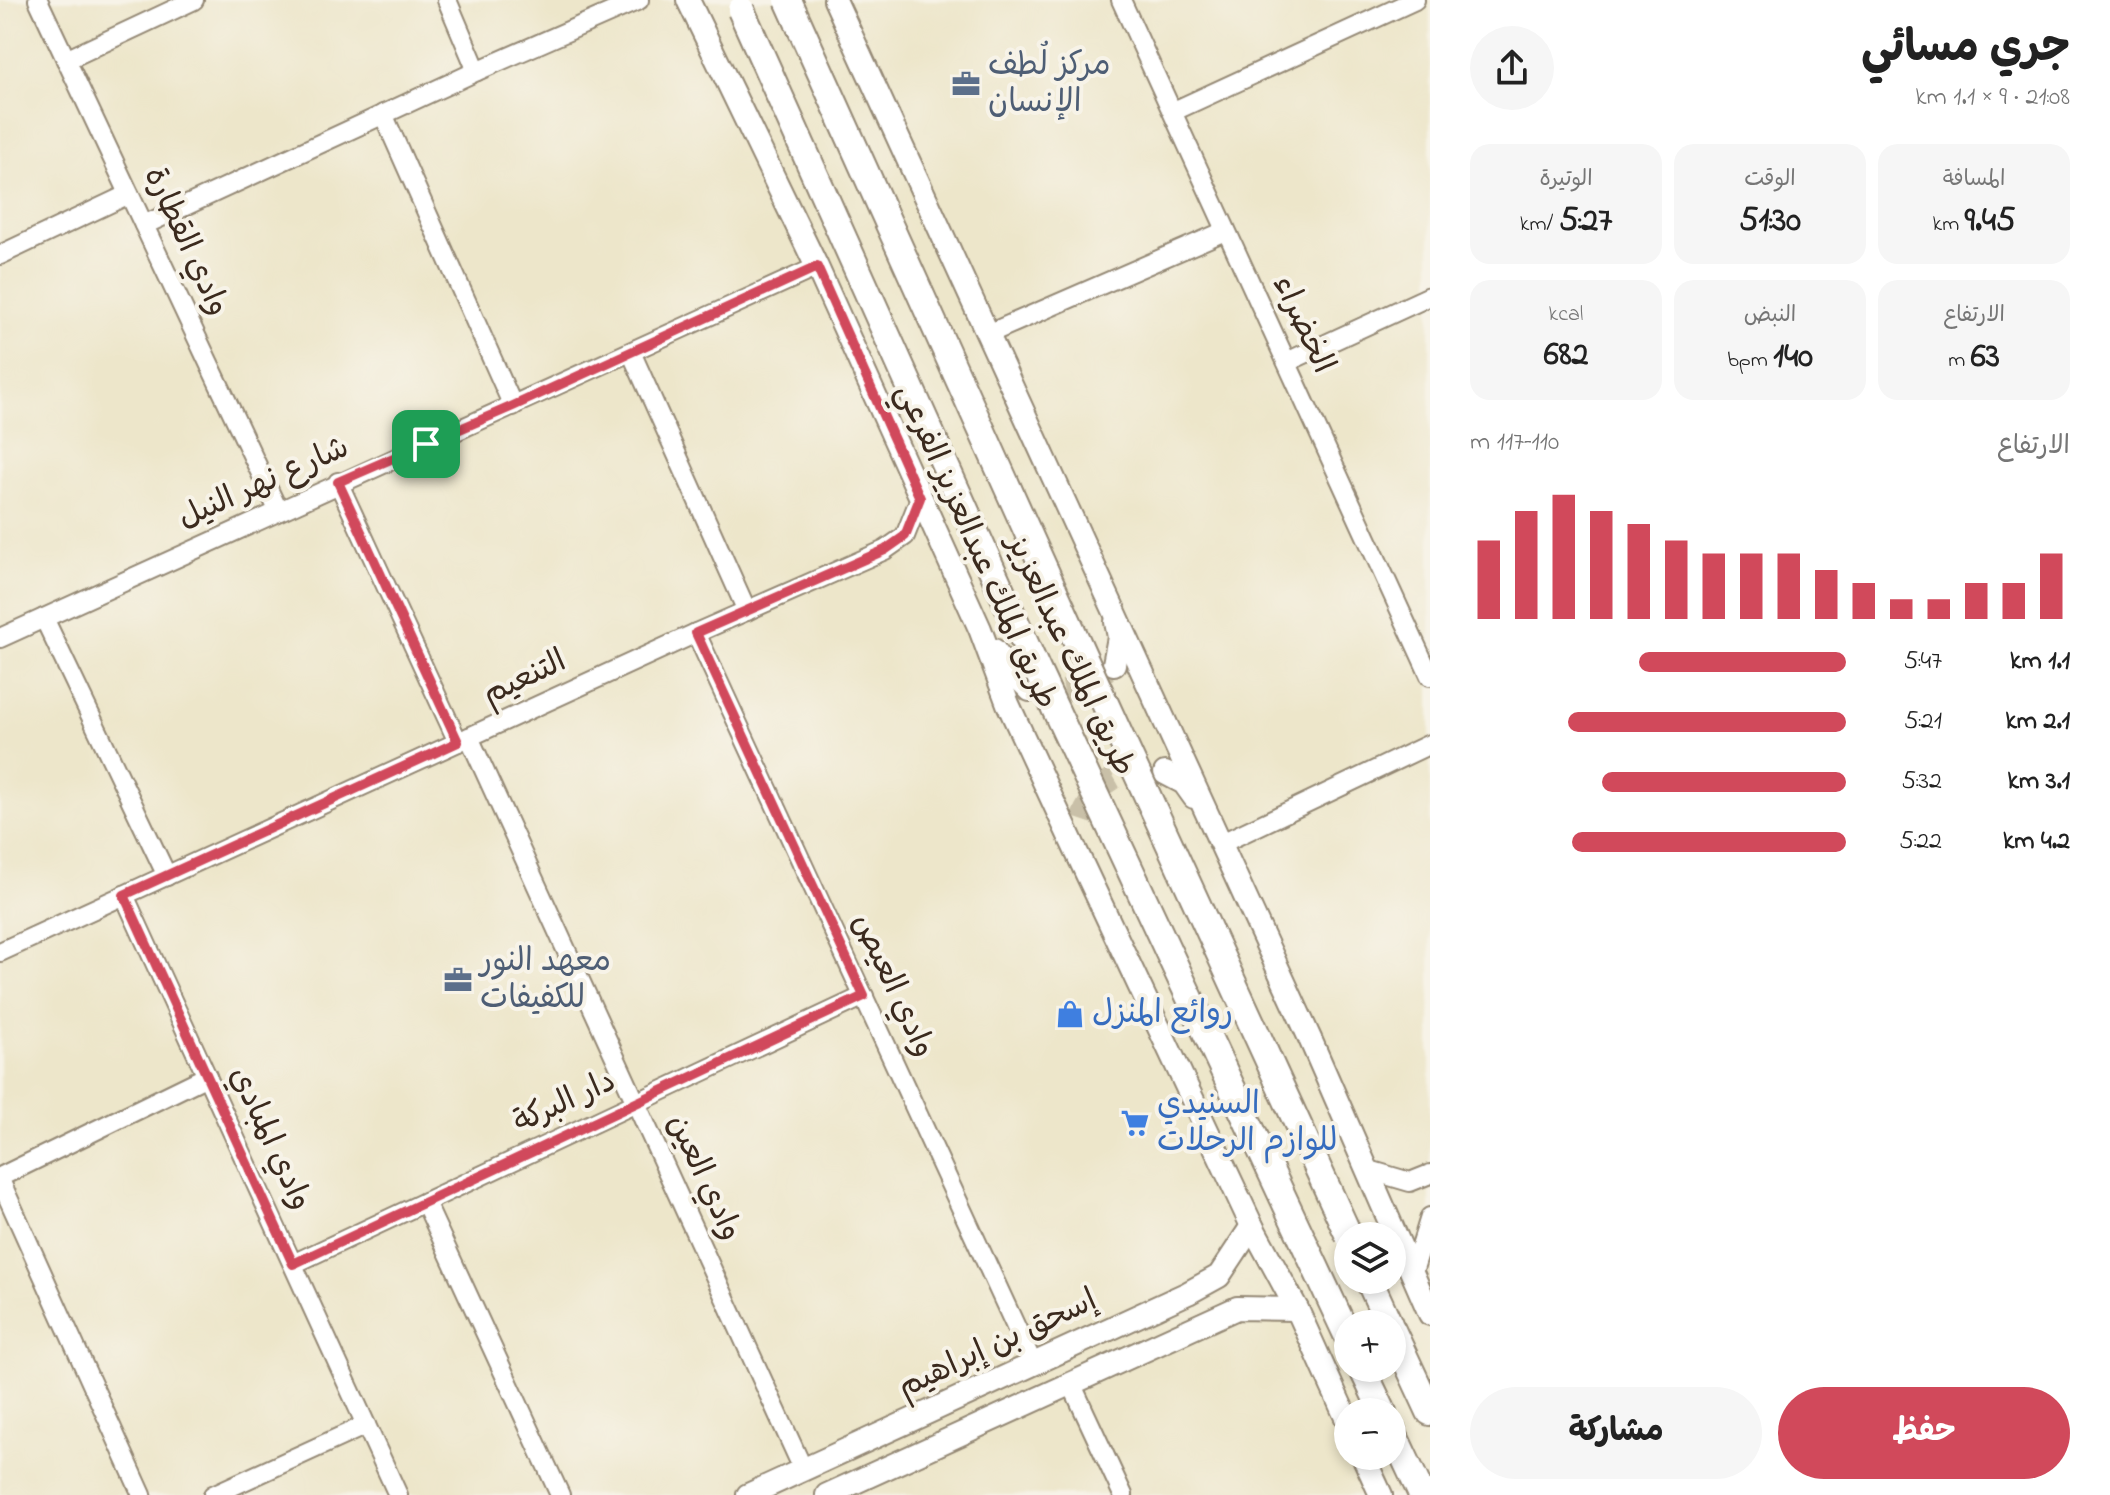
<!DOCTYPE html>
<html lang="ar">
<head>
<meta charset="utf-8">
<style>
  :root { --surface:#fff; --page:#f6f6f6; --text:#222; --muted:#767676; --accent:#d1495b }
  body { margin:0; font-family:"Indie Flower","Playpen Sans Arabic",sans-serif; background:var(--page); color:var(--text); direction:rtl; height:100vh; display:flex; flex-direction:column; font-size:30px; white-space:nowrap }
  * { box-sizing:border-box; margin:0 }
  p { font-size:26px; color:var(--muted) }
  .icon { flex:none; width:44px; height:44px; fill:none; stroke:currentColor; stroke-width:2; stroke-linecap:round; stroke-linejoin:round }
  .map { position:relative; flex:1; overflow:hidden; direction:ltr }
  .drawer { display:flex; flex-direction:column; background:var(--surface); width:680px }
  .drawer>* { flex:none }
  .fabs { position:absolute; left:1334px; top:1222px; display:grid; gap:16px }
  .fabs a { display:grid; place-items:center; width:72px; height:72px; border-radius:50%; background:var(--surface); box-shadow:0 4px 12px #0003; font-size:40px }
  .pin { position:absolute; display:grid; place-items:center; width:68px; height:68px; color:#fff; margin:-34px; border-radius:16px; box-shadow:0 4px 12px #0006 }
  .round { display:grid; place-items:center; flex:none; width:84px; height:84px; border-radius:42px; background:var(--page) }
  .summary { display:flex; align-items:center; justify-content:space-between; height:136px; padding:0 40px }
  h1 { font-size:44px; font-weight:700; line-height:60px }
  .stats { display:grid; grid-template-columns:repeat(3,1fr); gap:12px; height:136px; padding:8px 40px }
  .stats div { display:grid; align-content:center; border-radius:20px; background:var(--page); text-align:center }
  .stats b { font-size:34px; font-weight:700 }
  .stats small { font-size:22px; font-weight:400 }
  .stats p { font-size:22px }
  .chart { height:224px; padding:16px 40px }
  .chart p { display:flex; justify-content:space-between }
  .chart svg { width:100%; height:144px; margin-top:8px; stroke:var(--accent); stroke-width:6 }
  .cta { display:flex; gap:16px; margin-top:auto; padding:16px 40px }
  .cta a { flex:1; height:92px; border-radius:48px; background:var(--accent); color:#fff; font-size:32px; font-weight:700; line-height:92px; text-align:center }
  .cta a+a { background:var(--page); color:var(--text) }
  ul { padding:0 40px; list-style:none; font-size:26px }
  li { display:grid; grid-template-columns:128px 96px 1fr; align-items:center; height:60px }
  li i { height:20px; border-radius:10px; background:var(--accent) }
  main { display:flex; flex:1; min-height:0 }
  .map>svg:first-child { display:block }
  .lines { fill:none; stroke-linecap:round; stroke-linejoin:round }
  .tertiary-tunnel { stroke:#c9c0a8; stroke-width:22; stroke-dasharray:22 11; stroke-linecap:butt }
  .minor-casing { stroke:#948874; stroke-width:22 }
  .tertiary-casing { stroke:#948874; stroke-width:26 }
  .primary-casing { stroke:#948874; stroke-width:30 }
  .minor { stroke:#fff; stroke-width:18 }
  .tertiary { stroke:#fff; stroke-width:22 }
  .primary { stroke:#fff; stroke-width:26 }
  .primary-bridge-casing { stroke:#948874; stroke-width:30; stroke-linecap:butt }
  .primary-bridge { stroke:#fff; stroke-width:26 }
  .route-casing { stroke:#fff; stroke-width:16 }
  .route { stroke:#d1495b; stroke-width:10 }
  .labels { text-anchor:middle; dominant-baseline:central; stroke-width:8; stroke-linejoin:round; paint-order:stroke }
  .service-label { font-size:32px; fill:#4e5e75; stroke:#f7f3e8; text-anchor:start }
  .street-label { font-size:32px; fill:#3b2a1e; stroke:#f7f3e8 }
  .shop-label { font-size:32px; fill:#366cbe; stroke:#f7f3e8; text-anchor:start }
</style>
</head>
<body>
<main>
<section class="drawer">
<div class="summary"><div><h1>جري مسائي</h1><p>21:08 · 9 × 1.1 km</p></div><a class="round"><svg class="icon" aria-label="share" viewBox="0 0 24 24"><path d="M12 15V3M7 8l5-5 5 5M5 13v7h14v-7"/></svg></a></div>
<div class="stats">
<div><p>المسافة</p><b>9.45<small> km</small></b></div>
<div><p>الوقت</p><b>51:30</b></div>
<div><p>الوتيرة</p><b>5:27<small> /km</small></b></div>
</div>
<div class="stats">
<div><p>الارتفاع</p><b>63<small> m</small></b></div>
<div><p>النبض</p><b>140<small> bpm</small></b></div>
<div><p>kcal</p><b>682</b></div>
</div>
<div class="chart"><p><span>الارتفاع</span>110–117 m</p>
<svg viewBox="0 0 160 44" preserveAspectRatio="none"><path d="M5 44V20M15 44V11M25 44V6M35 44V11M45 44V15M55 44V20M65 44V24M75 44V24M85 44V24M95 44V29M105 44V33M115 44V38M125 44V38M135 44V33M145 44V33M155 44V24"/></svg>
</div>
<ul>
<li><b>1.1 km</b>5:47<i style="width:55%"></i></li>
<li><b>2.1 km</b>5:21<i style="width:74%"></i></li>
<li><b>3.1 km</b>5:32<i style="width:65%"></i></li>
<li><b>4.2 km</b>5:22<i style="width:73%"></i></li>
</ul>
<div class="cta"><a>حفظ</a><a>مشاركة</a></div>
</section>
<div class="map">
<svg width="1430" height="1495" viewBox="0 0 1430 1495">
  <rect width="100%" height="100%" fill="#f7f3e8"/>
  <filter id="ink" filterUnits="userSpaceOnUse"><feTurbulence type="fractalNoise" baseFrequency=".0125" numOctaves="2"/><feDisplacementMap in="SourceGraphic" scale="16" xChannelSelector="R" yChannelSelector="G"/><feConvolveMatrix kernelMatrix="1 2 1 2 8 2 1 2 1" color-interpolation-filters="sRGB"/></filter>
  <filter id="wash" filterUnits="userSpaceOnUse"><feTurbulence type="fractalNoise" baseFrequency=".006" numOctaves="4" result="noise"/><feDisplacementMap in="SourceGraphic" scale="32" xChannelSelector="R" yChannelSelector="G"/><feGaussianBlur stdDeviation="1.8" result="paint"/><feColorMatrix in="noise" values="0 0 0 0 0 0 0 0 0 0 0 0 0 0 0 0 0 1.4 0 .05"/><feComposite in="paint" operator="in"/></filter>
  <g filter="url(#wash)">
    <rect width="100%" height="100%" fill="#ede6ca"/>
  </g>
  <g filter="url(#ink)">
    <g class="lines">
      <g class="tertiary-tunnel">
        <path d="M1031 690C1058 697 1086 687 1107 670"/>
        <path d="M1081 820C1090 794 1110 773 1139 770 1147 769 1157 772 1165 773"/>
      </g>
      <defs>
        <g id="minor">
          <polyline points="38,0 278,510"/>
          <polyline points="447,0 477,71"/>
          <polyline points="1121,0 1430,676"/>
          <polyline points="66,60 194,0"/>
          <polyline points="1174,111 1415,0"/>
          <polyline points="383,114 513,406"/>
          <polyline points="144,225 477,71 639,0"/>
          <polyline points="0,255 129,194"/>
          <polyline points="988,334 1225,231"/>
          <polyline points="631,352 747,611"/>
          <polyline points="1287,362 1430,296"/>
          <polyline points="338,482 458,742"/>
          <polyline points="44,618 167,876"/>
          <polyline points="696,633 1033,1364"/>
          <path d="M0 638C272 513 545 392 817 267"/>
          <polyline points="469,737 803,1469"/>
          <polyline points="1220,844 1430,744"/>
          <polyline points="124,895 398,1495"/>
          <polyline points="0,952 696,633 885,550 905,536 920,498"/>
          <polyline points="1369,1170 1410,1182 1430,1174"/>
          <polyline points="0,1177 207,1076"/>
          <polyline points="0,1180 142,1495"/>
          <polyline points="425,1202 560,1495"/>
          <polyline points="293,1264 864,996"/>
          <polyline points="1412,1275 1430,1217"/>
          <polyline points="1071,1383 1123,1495"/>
          <polyline points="213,1495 366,1425"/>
        </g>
        <g id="tertiary">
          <polyline points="688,0 817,267 980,629 1008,704 1077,853 1252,1226 1297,1309 1348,1422"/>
          <polyline points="835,0 1311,1041 1430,1314"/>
          <polyline points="994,650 1004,664 1030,690"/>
          <polyline points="1114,664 1119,637 1116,622"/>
          <polyline points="1165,773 1184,783 1194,797"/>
          <polyline points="1363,1456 1381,1495"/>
          <polyline points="748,1495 1188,1293 1219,1276 1252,1226"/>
          <polyline points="827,1495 1237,1308 1297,1309"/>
        </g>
        <g id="primary">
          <polyline points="1369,1280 1389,1324"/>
          <polyline points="1392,1330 1430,1412"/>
          <polyline points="1362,1368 1383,1412"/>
          <polyline points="1392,1431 1422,1495"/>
        </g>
      </defs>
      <use href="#minor" class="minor-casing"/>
      <use href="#tertiary" class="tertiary-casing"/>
      <use href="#primary" class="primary-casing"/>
      <use href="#minor" class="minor"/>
      <use href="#tertiary" class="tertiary"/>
      <use href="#primary" class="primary"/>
      <defs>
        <g id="primary-bridge">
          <polyline points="788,0 1087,664 1349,1236"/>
          <polyline points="741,10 1037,670 1348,1337"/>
        </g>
      </defs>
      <use href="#primary-bridge" class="primary-bridge-casing"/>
      <use href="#primary-bridge" class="primary-bridge"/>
    </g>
  </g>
  <g class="lines" filter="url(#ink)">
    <defs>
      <polygon id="route" points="817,267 920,498 905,536 885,550 696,633 864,996 293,1264 124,895 458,742 338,482 513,406"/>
    </defs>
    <use href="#route" class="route-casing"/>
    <use href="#route" class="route"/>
  </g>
  <defs>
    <symbol id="office-bare" viewBox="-9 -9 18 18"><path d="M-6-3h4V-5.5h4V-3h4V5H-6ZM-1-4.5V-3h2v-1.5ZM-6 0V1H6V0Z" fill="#5c6f8a" stroke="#f7f3e8" stroke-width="2.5" paint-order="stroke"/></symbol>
    <symbol id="shop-bare" viewBox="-9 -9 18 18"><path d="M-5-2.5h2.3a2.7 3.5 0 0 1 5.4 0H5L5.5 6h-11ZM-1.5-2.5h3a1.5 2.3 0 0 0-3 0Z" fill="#3f7fe0" stroke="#f7f3e8" stroke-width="2.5" paint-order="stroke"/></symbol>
    <symbol id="supermarket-bare" viewBox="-9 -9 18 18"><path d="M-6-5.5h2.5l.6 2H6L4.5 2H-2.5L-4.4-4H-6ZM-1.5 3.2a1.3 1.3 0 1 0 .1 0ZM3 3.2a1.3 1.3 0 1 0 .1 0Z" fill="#3f7fe0" stroke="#f7f3e8" stroke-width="2.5" paint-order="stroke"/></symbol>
  </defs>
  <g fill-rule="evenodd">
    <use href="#office-bare" x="946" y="64" width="40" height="40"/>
    <use href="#office-bare" x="438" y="960" width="40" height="40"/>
    <use href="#shop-bare" x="1050" y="994" width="40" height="40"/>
    <use href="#supermarket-bare" x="1115" y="1103" width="40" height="40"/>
  </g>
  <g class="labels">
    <g class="service-label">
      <text x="988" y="66">مركز لُطف<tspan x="988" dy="37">الإنسان</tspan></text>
      <text x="480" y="962">معهد النور<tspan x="480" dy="37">للكفيفات</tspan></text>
    </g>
    <g class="street-label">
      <text transform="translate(185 242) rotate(65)">وادي القطارة</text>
      <text transform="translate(1302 325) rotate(65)">الخضراء</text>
      <text transform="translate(264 484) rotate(-24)">شارع نهر النيل</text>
      <text transform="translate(975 547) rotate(66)">طريق الملك عبدالعزيز الفرعي</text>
      <text transform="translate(1069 656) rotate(65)">طريق الملك عبدالعزيز</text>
      <text transform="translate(525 679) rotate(-25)">التنعيم</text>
      <text transform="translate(892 986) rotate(65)">وادي العيص</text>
      <text transform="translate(565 1103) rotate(-25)">دار البركة</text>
      <text transform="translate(269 1139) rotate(65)">وادي المبادي</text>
      <text transform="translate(703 1178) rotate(65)">وادي العين</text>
      <text transform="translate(998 1345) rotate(-25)">إسحق بن إبراهيم</text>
    </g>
    <g class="shop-label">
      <text x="1092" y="1014">روائع المنزل</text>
      <text x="1157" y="1105">السنيدي<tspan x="1157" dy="37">للوازم الرحلات</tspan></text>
    </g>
  </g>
</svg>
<div class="fabs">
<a><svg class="icon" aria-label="layers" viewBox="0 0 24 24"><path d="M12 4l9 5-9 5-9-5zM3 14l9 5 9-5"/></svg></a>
<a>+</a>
<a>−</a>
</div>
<div class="pin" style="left:426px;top:444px;background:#1e9e55"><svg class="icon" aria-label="arrive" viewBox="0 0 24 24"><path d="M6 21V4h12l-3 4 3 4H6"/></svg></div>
</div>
</main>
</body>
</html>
